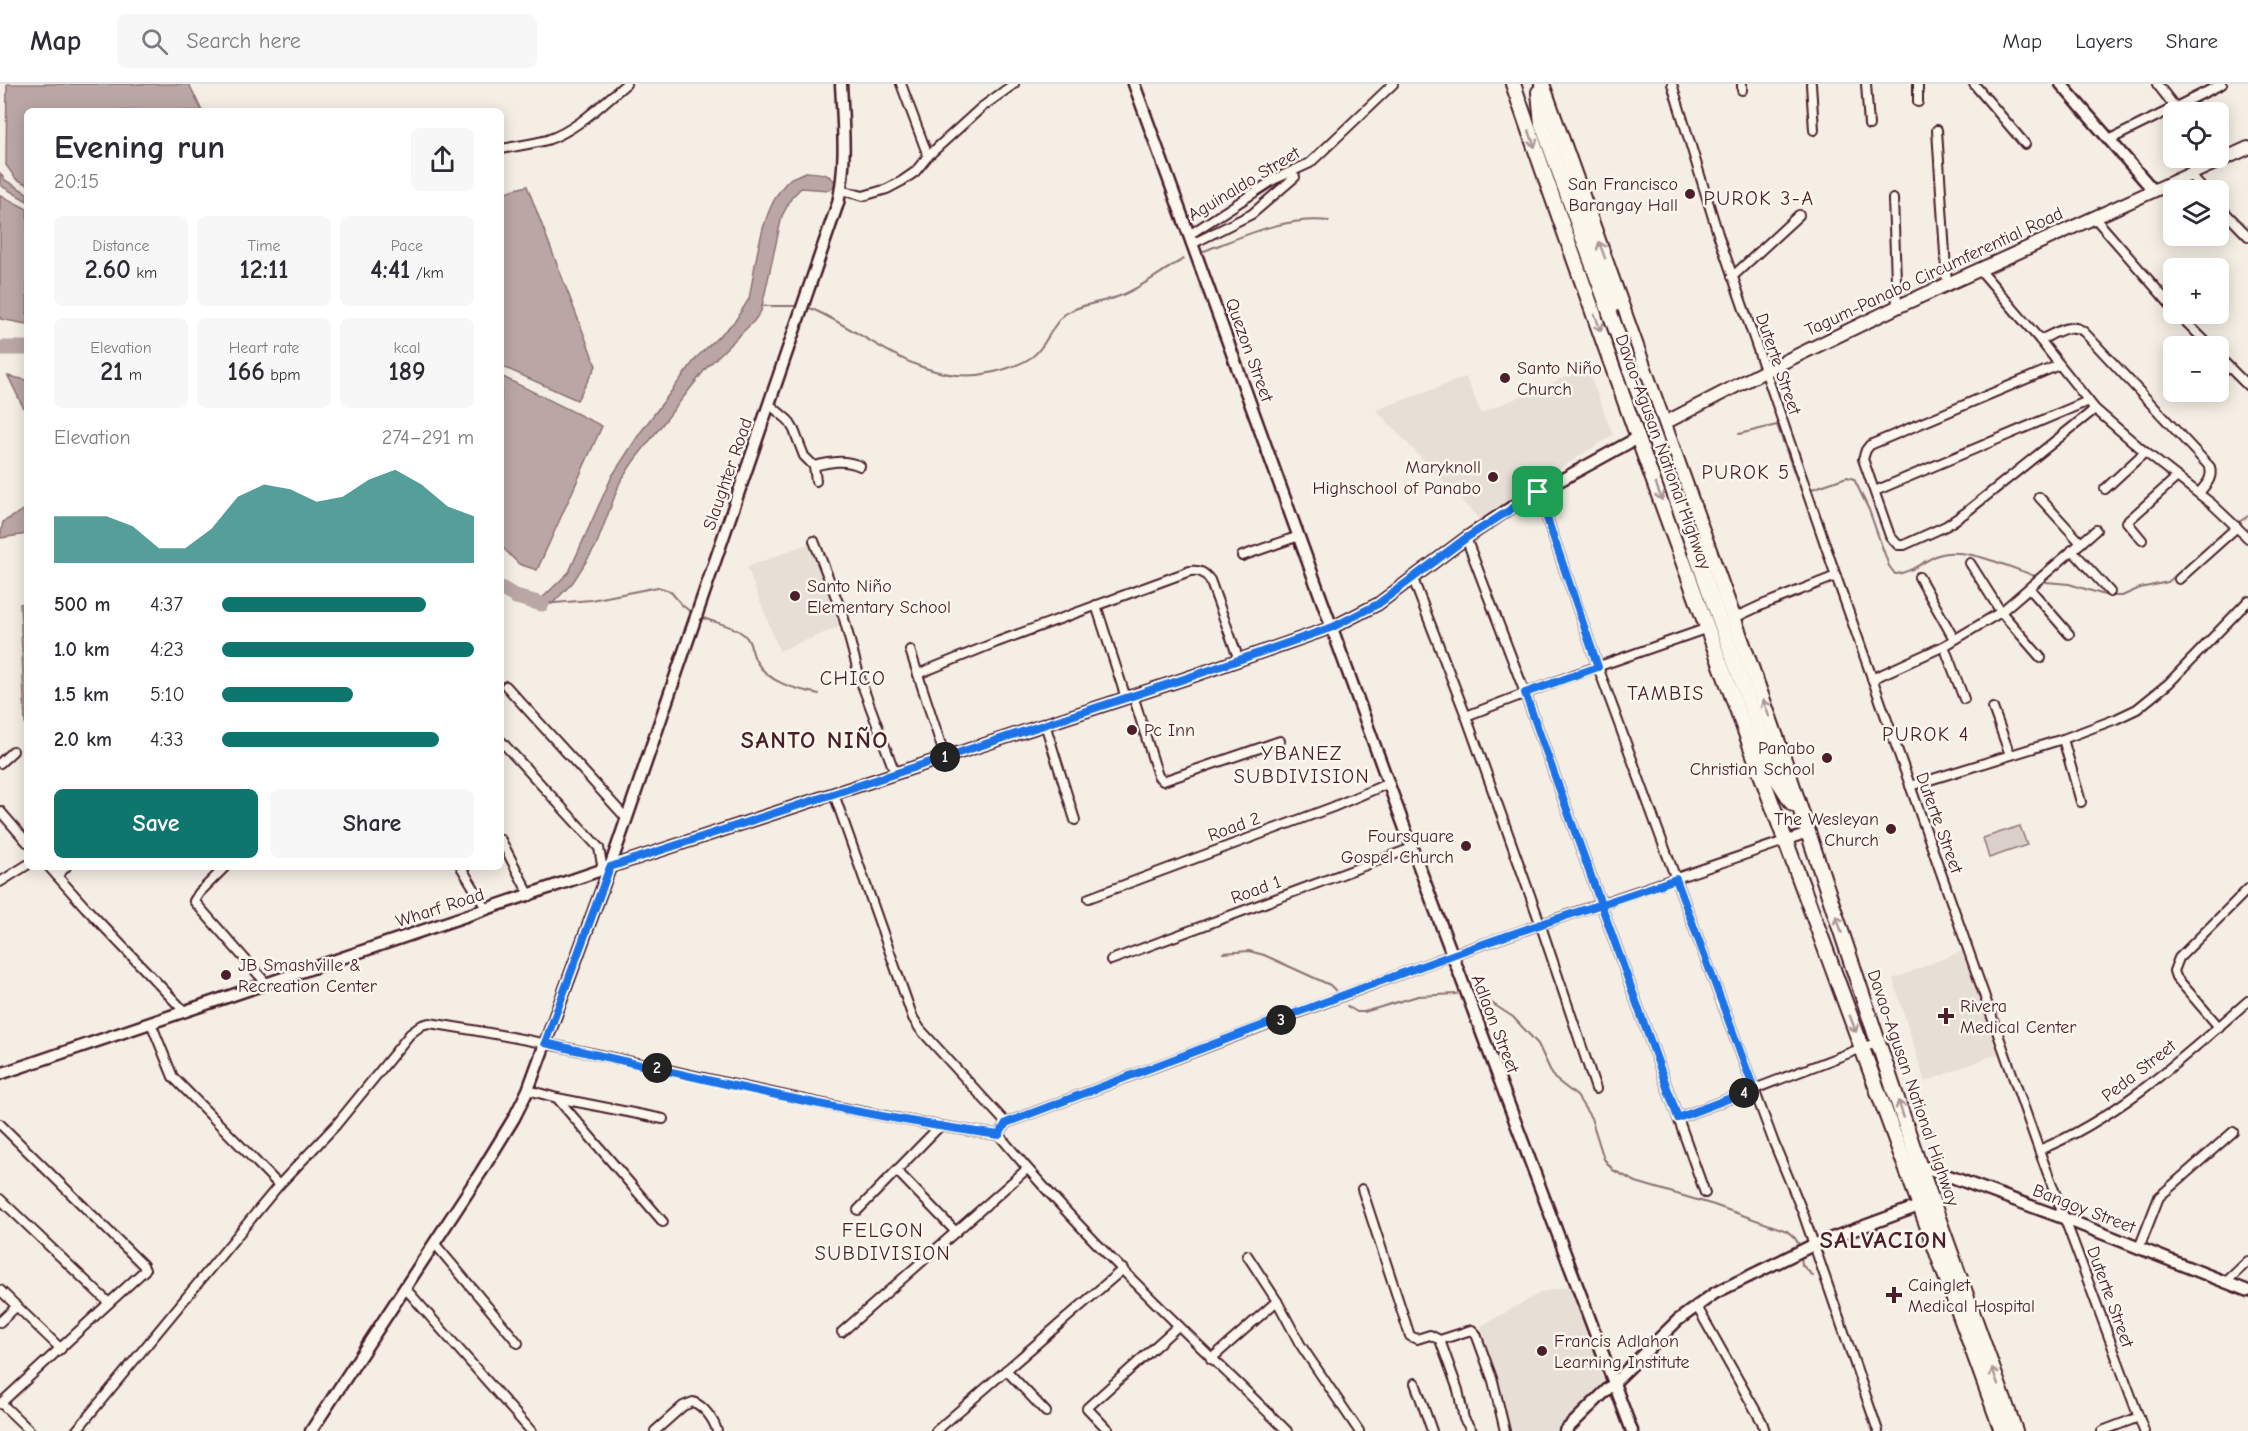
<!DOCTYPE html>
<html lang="en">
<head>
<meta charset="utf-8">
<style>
  :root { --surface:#fff; --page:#f7f7f7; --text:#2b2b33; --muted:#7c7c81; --line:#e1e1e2; --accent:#0f766e }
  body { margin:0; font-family:"Comic Neue",sans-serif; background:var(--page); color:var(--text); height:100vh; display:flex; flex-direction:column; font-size:22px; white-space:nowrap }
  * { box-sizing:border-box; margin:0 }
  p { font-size:20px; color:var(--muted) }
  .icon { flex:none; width:33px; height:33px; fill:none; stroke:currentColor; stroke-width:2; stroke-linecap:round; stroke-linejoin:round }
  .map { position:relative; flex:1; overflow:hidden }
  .sheet { position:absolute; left:24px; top:24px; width:480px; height:762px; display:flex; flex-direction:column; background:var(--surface); border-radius:9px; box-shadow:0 3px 15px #0003 }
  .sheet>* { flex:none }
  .buttons { position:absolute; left:2163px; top:18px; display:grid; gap:12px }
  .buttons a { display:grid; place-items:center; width:66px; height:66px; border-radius:9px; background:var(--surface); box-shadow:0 3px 15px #0003; font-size:30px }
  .pin { position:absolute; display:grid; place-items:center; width:51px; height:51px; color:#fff; margin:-26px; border-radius:12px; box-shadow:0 3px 9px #0006 }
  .km { position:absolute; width:30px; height:30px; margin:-15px; border-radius:50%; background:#222; color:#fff; font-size:16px; line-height:30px; text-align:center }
  .round { display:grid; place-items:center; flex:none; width:63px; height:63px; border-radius:9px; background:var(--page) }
  .overview { display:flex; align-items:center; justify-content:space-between; height:102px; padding:0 30px }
  h1 { font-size:33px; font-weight:700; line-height:45px }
  .figures { display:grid; grid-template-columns:repeat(3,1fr); gap:9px; height:102px; padding:6px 30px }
  .figures div { display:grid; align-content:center; border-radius:9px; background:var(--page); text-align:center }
  .figures b { font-size:26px; font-weight:700 }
  .figures small { font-size:16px; font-weight:400 }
  .figures p { font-size:16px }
  .chart { height:168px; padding:12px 30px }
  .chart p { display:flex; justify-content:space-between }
  .chart svg { width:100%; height:108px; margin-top:6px; fill:var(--accent); opacity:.7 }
  .button { display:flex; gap:12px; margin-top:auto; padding:12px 30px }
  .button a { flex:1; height:69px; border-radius:9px; background:var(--accent); color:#fff; font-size:24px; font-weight:700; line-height:69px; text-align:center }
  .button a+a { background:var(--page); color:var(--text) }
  ul { padding:0 30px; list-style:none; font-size:20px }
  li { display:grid; grid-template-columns:96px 72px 1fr; align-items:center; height:45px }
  li i { height:15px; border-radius:8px; background:var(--accent) }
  header { display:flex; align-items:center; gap:36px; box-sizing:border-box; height:84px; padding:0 30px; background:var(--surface); border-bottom:2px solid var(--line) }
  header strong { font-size:28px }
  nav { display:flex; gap:33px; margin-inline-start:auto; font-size:21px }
  .search { width:420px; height:54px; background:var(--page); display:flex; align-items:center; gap:15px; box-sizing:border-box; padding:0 21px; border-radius:9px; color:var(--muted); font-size:22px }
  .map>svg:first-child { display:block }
  .built { fill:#e7dfd6 }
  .green { fill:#dbd0c9; stroke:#92787a; stroke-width:1.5 }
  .water { fill:#baa7a5; stroke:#8d7174; stroke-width:1.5 }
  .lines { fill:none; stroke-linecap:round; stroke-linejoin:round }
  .stream { stroke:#8d7174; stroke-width:2 }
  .river { stroke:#baa7a5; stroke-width:15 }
  .street-casing { stroke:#4a1f2b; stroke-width:12 }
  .secondary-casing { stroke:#4a1f2b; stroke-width:15 }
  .primary-casing { stroke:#4a1f2b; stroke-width:16 }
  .highway-casing { stroke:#4a1f2b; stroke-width:18 }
  .street { stroke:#fbf7ec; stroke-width:8 }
  .secondary { stroke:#fbf7ec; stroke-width:10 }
  .primary { stroke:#fbf7ec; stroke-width:12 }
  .highway { stroke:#fbf7ec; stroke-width:14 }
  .highway-bridge-casing { stroke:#4a1f2b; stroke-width:18; stroke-linecap:butt }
  .highway-bridge { stroke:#fbf7ec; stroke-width:14 }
  .oneway { stroke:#ab9695 }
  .route-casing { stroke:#fff; stroke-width:12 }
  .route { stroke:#1a73e8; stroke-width:8 }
  .poi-dot { fill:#4a1f2b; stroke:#fbf7ec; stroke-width:2 }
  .labels { text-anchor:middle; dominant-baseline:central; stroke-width:5; stroke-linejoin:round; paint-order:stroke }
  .street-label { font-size:18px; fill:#4a1f2b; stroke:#fbf7ec }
  .poi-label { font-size:18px; fill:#4a1f2b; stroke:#fbf7ec; text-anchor:start }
  .neighbourhood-label { font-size:20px; letter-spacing:1.5px; fill:#4a1f2b; stroke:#fbf7ec }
  .district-label { font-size:24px; font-weight:bold; letter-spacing:1.5px; fill:#4a1f2b; stroke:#fbf7ec }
</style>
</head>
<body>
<header>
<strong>Map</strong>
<div class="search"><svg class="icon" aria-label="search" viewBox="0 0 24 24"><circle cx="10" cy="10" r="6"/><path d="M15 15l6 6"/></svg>Search here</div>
<nav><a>Map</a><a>Layers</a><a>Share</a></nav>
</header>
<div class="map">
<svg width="2248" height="1347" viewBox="0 0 2248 1347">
  <rect width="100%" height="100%" fill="#f4eee4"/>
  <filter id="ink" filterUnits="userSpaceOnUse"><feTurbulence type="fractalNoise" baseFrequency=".0167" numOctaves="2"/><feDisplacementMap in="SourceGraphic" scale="12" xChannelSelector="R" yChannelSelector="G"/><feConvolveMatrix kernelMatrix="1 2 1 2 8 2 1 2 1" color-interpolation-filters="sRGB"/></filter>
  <g filter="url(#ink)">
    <g class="built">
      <polygon points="1587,284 1613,351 1479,435 1376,326 1466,293 1481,329"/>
      <polygon points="812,458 844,541 779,567 747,483"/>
      <polygon points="1962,867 2002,968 1925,998 1893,895"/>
      <polygon points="1567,1203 1575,1207 1606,1291 1606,1302 1562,1347 1511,1347 1481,1242 1542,1208"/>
    </g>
    <polygon class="green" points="2020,742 2027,761 1989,774 1983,754"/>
    <g class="water">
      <polygon points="7,0 189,0 202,27 27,27 27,100 16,95 6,81"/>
      <path d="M806 88C816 89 828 88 835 98L833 104 829 106 801 104 792 113 782 132 761 227 754 237 707 283 633 378 620 398 596 462 573 498 552 520 537 519 569 488 612 392 640 349 697 273 735 237 749 215C756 179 761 122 789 96 793 92 800 91 806 88Z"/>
      <polygon points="0,89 5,96 27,109 27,117 0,101"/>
      <polygon points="527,102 596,282 577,316 501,282 501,109"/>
      <polygon points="0,111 27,125 27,240 0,235"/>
      <polygon points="8,292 27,296 27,331"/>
      <polygon points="501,292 602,342 537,486 519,480 501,462"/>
      <polygon points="27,424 27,450 0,454 3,438"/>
      <polygon points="27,519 27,637 25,639 20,520"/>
    </g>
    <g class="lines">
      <g class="stream">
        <path d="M1204 167C1244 152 1285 132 1329 137"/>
        <polyline points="762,222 798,222"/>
        <path d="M810 224C870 250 924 306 994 288 1007 285 1020 281 1032 273 1047 262 1051 241 1065 230 1080 220 1100 219 1117 213 1142 204 1161 187 1184 175"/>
        <polyline points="1739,350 1777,341 1798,399"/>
        <path d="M1812 405 1847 393 1854 395 1869 426 1889 482 1895 490C1909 490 1925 476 1938 471 1964 462 2009 483 2035 492"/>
        <polyline points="2239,438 2248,432"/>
        <polyline points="2046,498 2069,500 2108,512 2122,512 2140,504 2168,498 2202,469"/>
        <polyline points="542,520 591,516 658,503 670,507 682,521 692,529"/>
        <path d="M703 534C716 539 732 541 743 550 751 556 751 566 755 575 767 599 795 605 819 610"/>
        <polyline points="1223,869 1249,867 1264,871 1330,901 1336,907"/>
        <polyline points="1474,910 1484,914 1513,933 1538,960 1554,994 1577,1012 1591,1034 1604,1075 1613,1086 1636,1098 1714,1121 1787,1147 1795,1154 1799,1161"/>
        <polyline points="1347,922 1357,928 1364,928 1418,912 1457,910"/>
        <polyline points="1801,1172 1802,1181 1813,1192"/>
      </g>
      <g class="river">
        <polyline points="0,264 27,264"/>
        <polyline points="501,504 516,513 542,520"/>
      </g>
      <defs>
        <g id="street">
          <polyline points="901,0 928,72"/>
          <polyline points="1672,0 1718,150 1836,492 2039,1066 2144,1347"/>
          <polyline points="1742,0 1742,6"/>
          <polyline points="1811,0 1814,46"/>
          <polyline points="1866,0 1869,41"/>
          <polyline points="1918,0 1918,18"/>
          <polyline points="1974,0 2025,60"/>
          <polyline points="2157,0 2175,23"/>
          <polyline points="1937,46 1947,201"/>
          <polyline points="2109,56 2222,0"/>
          <path d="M501 65C516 62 532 60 547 56 577 46 602 20 626 0"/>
          <polyline points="2189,90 2204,106"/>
          <polyline points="841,106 863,112 887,105 902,97 915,88 928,72 982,23 1014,0"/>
          <polyline points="1893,115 1897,223"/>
          <polyline points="2218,121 2248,152"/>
          <polyline points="2094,133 2174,225"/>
          <polyline points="1189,151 1275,95 1310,79 1393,0"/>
          <polyline points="1192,160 1252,130 1295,93"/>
          <polyline points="1981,187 2040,256 2095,325 2145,368 2212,420 2248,454"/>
          <polyline points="1732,193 1799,131"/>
          <polyline points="2178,230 2210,262"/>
          <path d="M2040 256C2054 250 2071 237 2084 248L2210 383C2213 395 2206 400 2199 409"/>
          <polyline points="2218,272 2248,302"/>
          <polyline points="2059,281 1870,361 1866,366 1863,375 1890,452 1898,461 1904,461 1946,442 1965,429 2095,325"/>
          <polyline points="2218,292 2229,283"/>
          <polyline points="769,320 788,336 794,346 804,372 814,382 816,397"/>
          <path d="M814 382C830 378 844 375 860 382"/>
          <polyline points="2105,405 2145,368"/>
          <polyline points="1875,407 2088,317"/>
          <polyline points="1538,408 1598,583 1676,795 1774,1059 1803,1129 1878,1347"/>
          <polyline points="2039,413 2081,459"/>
          <polyline points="1466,454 1525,609 1705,1109"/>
          <polyline points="2142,456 2127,438 2177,393"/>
          <polyline points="814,457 843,531 861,598 895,689"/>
          <polyline points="2072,466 2110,508"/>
          <polyline points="1242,472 1299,452"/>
          <polyline points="1970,479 2001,528 2041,574"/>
          <polyline points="1919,493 1954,555"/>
          <polyline points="1413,495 1466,632 1540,839 1596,1005"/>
          <polyline points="2179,495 2237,443"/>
          <polyline points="2030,505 2069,550"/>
          <polyline points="1096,521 1126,614"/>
          <polyline points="1734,534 1762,521 1836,492"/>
          <polyline points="1944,562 1964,615"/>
          <polyline points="910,566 945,673"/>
          <path d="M918 590 997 558 1190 487C1200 486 1204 488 1210 496L1239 576"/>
          <polyline points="1872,595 1944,562 2001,528 2096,446"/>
          <polyline points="506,602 627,735"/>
          <polyline points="1133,611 1158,692 1163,697 1280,657"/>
          <polyline points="1993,624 2010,671"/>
          <polyline points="1466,632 1568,593 1708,544"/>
          <polyline points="1045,640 1075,736"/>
          <polyline points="2063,655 2081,718"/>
          <polyline points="501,657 599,764 603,786"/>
          <polyline points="0,679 13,667"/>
          <polyline points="1910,702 2063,655 2116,635 2137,625 2169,599 2248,517"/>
          <polyline points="834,710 913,934 920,945 1006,1039"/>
          <polyline points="0,727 27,758"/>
          <polyline points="501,756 530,812"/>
          <polyline points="49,783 85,823 185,928"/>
          <polyline points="225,783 199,809 194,817 266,899"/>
          <polyline points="461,783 487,826"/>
          <polyline points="57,792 66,783"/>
          <polyline points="0,798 27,781"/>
          <polyline points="1089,814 1333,723 1389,699"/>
          <polyline points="1111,876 1412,764"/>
          <polyline points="151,939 173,993 279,1101"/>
          <polyline points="2219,943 2176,893 2174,887 2179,874 2248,805"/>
          <polyline points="528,1006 557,1014"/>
          <polyline points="1678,1034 1878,958"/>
          <polyline points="0,1040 143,1181 145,1186 109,1219 0,1115"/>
          <polyline points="999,1051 1006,1039 1451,871 1808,749"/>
          <path d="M2039 1066C2117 1035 2185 972 2248 917"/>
          <polyline points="897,1087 956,1148"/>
          <polyline points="1362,1105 1410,1252 1417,1255 1430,1251 1440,1256 1458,1306 1464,1335 1472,1347"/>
          <polyline points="858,1126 939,1043"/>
          <polyline points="663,1138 557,1014 663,1035"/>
          <polyline points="435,1160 518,1259"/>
          <polyline points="2139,1164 2159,1113 2233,1048"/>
          <polyline points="1247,1171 1277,1217 1300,1260 1359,1347"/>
          <polyline points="2225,1199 2248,1177"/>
          <polyline points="405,1204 531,1347"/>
          <polyline points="0,1206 61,1265"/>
          <polyline points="1696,1221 1762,1338 1765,1347"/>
          <polyline points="0,1238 17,1222"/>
          <polyline points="842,1248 1027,1085"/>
          <polyline points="1440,1256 1468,1247 1472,1246 1476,1250 1493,1297 1505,1347"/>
          <polyline points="1211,1275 1277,1217"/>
          <polyline points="1006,1286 1046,1328"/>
          <polyline points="1415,1299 1432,1347"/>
          <polyline points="1,1319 30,1347"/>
          <polyline points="0,1320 109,1219"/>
          <path d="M76 1347 279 1101 336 1041 410 950 422 941 429 939C621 968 807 1025 999 1051 1087 1157 1189 1251 1287 1347"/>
          <path d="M655 1347 683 1322 693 1318C704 1322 714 1336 717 1347"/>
          <polyline points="936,1347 1123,1185"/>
          <polyline points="1109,1347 1087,1324 1178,1242"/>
          <polyline points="2102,1347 2139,1333"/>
        </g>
        <g id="secondary">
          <polyline points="1134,0 1412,764 1632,1347"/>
          <polyline points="2061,0 2153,106"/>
          <polyline points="0,990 610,783 1187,594 1333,543 1378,520 1466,454 1512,423 1639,353"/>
          <polyline points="1915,1082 1919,1081 2066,1135 2248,1207"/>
          <path d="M311 1347 481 1088 514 1034 528 1006 610 783 838 119C847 80 843 40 841 0"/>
          <polyline points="1565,1347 1678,1236 1715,1209 1813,1161 1927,1119"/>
        </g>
        <polyline id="primary" points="1655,344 1765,287 1897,223 2248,64"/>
        <g id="highway">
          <path d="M1513 0C1669 452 1840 898 2002 1347"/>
          <polyline points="1542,0 1780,664 1919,1081 2015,1347"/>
          <polyline points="1539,8 1542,40 1610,229"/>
          <polyline points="1696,470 1776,693 1793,720"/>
        </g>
      </defs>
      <use href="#street" class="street-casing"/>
      <use href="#secondary" class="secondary-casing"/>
      <use href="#primary" class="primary-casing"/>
      <use href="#highway" class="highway-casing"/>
      <use href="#street" class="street"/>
      <use href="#secondary" class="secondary"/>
      <use href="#primary" class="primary"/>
      <use href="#highway" class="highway"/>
      <defs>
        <polyline id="highway-bridge" points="1610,229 1696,470"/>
      </defs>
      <use href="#highway-bridge" class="highway-bridge-casing"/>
      <use href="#highway-bridge" class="highway-bridge"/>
    </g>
    <defs><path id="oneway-shaft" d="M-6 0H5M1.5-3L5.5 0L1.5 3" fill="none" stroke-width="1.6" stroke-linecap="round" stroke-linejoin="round" transform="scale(1.5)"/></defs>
    <g class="oneway">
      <use href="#oneway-shaft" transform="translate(1532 55) rotate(71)"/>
      <use href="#oneway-shaft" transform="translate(1602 166) rotate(-110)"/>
      <use href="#oneway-shaft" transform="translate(1598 239) rotate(70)"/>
      <use href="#oneway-shaft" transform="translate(1659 408) rotate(70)"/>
      <use href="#oneway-shaft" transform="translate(1766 624) rotate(-110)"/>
      <use href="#oneway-shaft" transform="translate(1839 840) rotate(-108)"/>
      <use href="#oneway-shaft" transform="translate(1853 940) rotate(69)"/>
      <use href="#oneway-shaft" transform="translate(1901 1025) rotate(-108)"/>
      <use href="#oneway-shaft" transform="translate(1995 1292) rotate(-110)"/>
    </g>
  </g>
  <g class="lines" filter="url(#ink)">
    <defs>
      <path id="route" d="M1538 408 1466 454 1378 520 1333 543 1187 594 610 783 545 959C695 993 846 1030 999 1051L1006 1039C1155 983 1303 925 1452 871 1526 844 1601 821 1676 795L1754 1005 1678 1034 1525 609 1598 583 1538 408"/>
    </defs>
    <use href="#route" class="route-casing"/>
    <use href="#route" class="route"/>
  </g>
  <g class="poi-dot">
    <circle cx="1690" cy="110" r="6"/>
    <circle cx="1505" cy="294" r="6"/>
    <circle cx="1493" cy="393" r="6"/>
    <circle cx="795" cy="512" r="6"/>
    <circle cx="1132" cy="646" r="6"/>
    <circle cx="1827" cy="674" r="6"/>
    <circle cx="1891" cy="745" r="6"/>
    <circle cx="1466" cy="762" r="6"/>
    <circle cx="226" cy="891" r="6"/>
    <path d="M1943 923h6v6h6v6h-6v6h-6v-6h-6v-6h6z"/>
    <path d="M1891 1202h6v6h6v6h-6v6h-6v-6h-6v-6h6z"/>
    <circle cx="1542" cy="1267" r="6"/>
  </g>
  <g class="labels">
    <g class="street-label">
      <text transform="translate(1244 100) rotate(-31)">Aguinaldo Street</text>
      <text transform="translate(1934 188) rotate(-25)">Tagum-Panabo Circumferential Road</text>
      <text transform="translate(1249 266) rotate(70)">Quezon Street</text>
      <text transform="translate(1778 280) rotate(71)">Duterte Street</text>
      <text transform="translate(1663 368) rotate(70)">Davao-Agusan National Highway</text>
      <text transform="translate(728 390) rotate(-71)">Slaughter Road</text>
      <text transform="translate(1939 739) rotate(70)">Duterte Street</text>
      <text transform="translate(1234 743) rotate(-20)">Road 2</text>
      <text transform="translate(1256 806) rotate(-20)">Road 1</text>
      <text transform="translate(440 824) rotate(-18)">Wharf Road</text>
      <text transform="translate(1495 940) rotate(69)">Adlaon Street</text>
      <text transform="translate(2139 987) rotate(-38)">Peda Street</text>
      <text transform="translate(1913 1004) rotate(71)">Davao-Agusan National Highway</text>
      <text transform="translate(2084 1125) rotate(21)">Bangoy Street</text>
      <text transform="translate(2110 1213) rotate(70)">Duterte Street</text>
    </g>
    <g class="poi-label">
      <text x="1678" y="100" text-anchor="end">San Francisco<tspan x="1678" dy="21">Barangay Hall</tspan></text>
      <text x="1517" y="284">Santo Niño<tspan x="1517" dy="21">Church</tspan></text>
      <text x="1481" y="383" text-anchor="end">Maryknoll<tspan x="1481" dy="21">Highschool of Panabo</tspan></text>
      <text x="807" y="502">Santo Niño<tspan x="807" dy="21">Elementary School</tspan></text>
      <text x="1144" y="646">Pc Inn</text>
      <text x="1815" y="664" text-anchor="end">Panabo<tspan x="1815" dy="21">Christian School</tspan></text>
      <text x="1879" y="735" text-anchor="end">The Wesleyan<tspan x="1879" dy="21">Church</tspan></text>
      <text x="1454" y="752" text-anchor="end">Foursquare<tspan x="1454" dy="21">Gospel Church</tspan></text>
      <text x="238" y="881">JB Smashville &amp;<tspan x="238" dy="21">Recreation Center</tspan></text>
      <text x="1960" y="922">Rivera<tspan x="1960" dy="21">Medical Center</tspan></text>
      <text x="1908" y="1201">Cainglet<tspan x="1908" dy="21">Medical Hospital</tspan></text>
      <text x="1554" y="1257">Francis Adlahon<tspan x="1554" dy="21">Learning Institute</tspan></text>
    </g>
    <g class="neighbourhood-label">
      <text x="1759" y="114">PUROK 3-A</text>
      <text x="1746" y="388">PUROK 5</text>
      <text x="853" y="594">CHICO</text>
      <text x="1666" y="609">TAMBIS</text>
      <text x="1926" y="650">PUROK 4</text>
      <text x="1302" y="669">YBANEZ<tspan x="1302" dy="23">SUBDIVISION</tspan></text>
      <text x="883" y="1146">FELGON<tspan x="883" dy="23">SUBDIVISION</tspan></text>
    </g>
    <g class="district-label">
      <text x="815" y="656">SANTO NIÑO</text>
      <text x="1884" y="1156">SALVACION</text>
    </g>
  </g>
</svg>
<div class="buttons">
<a><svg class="icon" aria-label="locate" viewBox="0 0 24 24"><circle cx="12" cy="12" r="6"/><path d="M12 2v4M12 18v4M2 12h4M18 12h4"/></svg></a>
<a><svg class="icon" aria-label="layers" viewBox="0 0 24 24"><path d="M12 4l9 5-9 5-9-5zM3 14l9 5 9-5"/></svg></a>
<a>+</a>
<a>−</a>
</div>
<div class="pin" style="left:1538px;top:408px;background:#1e9e55"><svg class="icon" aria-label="arrive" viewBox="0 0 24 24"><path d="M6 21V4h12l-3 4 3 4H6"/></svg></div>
<b class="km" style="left:945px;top:673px">1</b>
<b class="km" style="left:657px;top:984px">2</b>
<b class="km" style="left:1281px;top:936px">3</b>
<b class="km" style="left:1744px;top:1009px">4</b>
<section class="sheet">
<div class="overview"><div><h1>Evening run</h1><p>20:15</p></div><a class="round"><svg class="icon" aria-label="share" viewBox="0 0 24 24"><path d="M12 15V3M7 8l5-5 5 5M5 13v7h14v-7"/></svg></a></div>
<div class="figures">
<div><p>Distance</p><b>2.60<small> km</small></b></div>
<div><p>Time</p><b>12:11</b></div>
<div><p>Pace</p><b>4:41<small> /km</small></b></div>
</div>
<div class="figures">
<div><p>Elevation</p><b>21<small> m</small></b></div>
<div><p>Heart rate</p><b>166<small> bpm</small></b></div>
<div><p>kcal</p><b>189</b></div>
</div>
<div class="chart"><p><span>Elevation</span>274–291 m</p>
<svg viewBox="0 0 160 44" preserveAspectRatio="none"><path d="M0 44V25L10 25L20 25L30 29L40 38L50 38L60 30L70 17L80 12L90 14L100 19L110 17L120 10L130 6L140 12L150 21L160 25V44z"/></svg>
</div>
<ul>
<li><b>500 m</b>4:37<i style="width:81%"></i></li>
<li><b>1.0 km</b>4:23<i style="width:100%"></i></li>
<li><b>1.5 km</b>5:10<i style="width:52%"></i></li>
<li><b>2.0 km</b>4:33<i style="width:86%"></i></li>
</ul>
<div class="button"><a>Save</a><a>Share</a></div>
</section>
</div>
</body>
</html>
